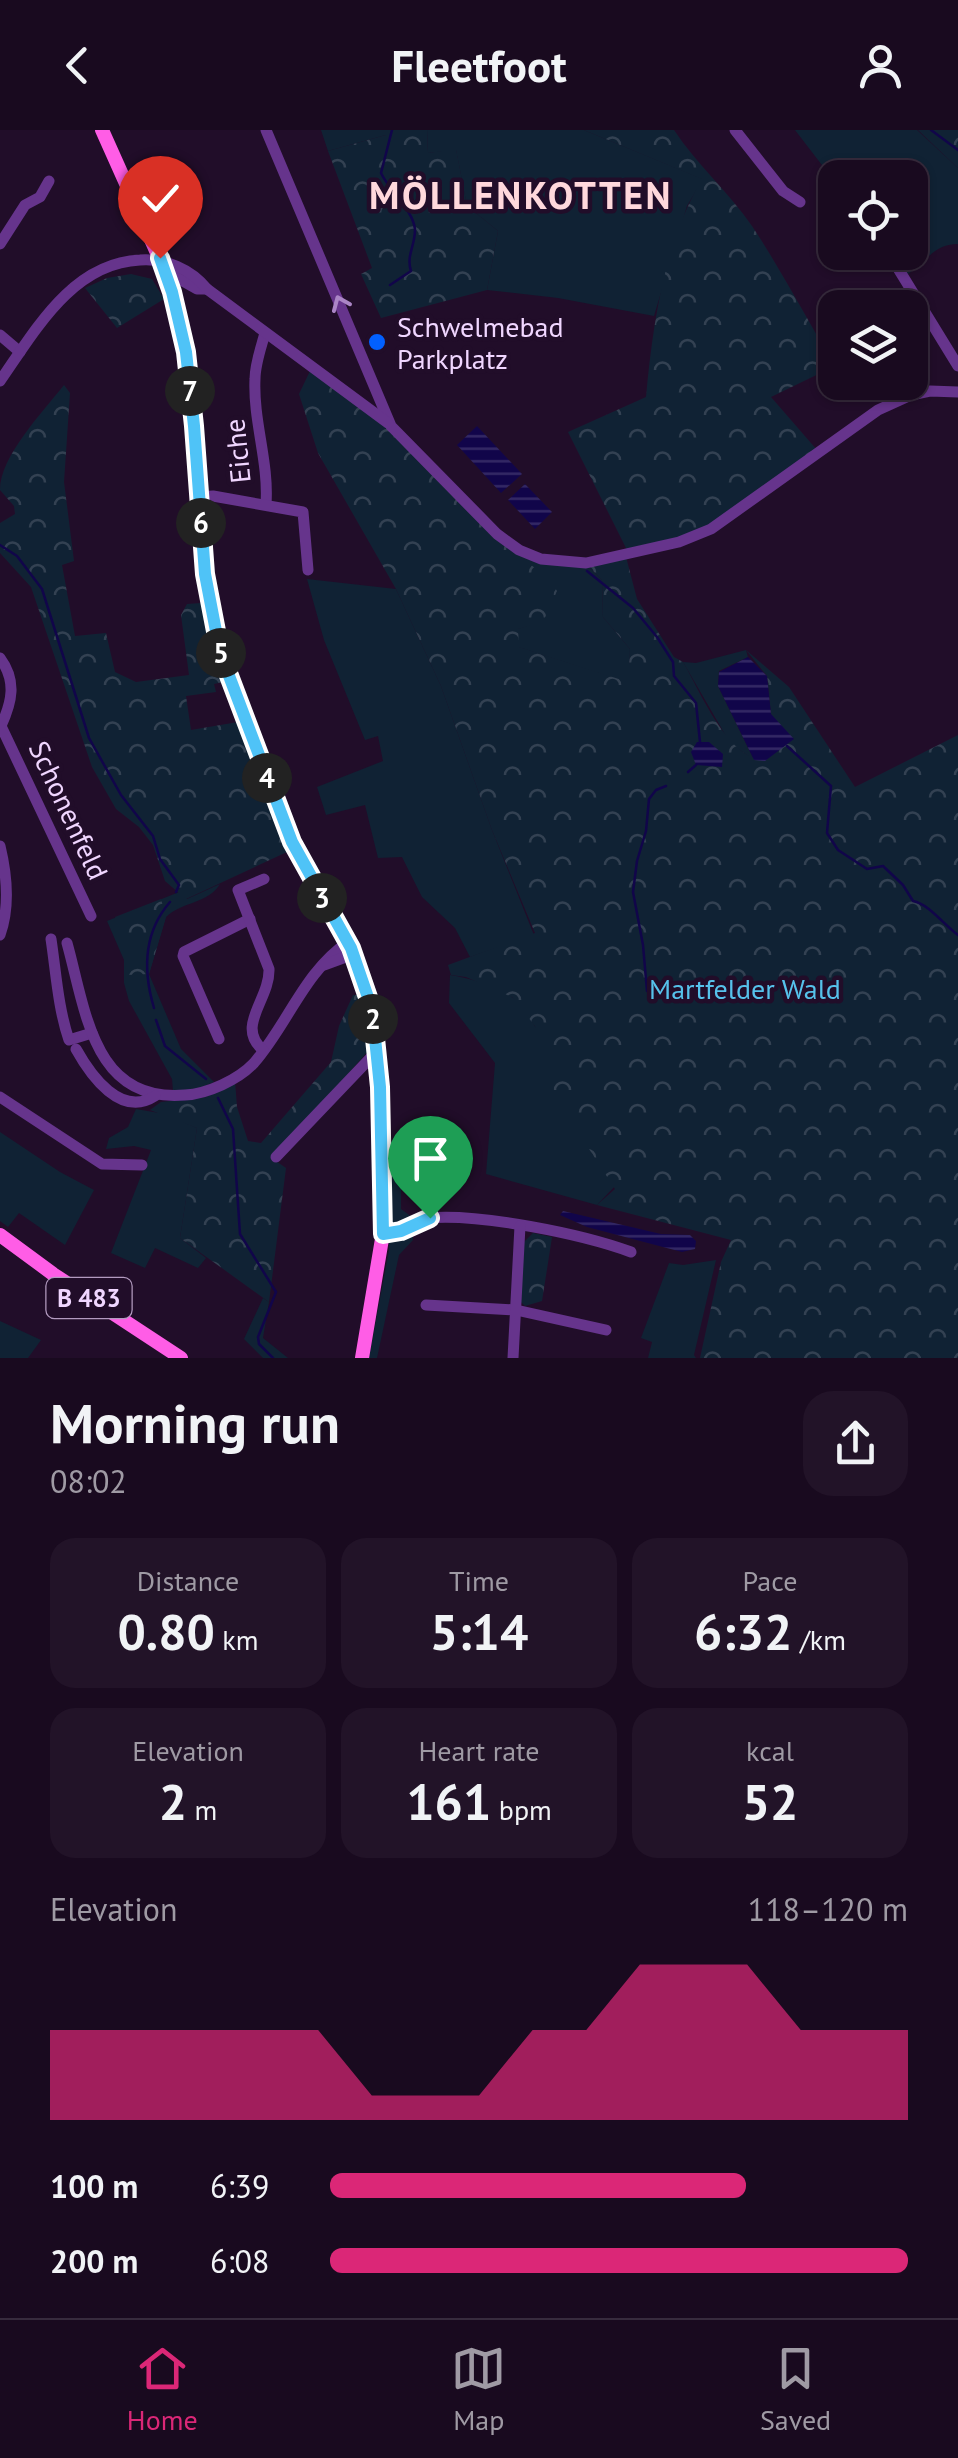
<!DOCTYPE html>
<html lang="en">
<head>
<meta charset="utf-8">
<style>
  :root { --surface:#190a1f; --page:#221328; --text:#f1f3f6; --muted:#9f9aa4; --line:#372b3d; --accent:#db2777 }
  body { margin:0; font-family:"PT Sans",sans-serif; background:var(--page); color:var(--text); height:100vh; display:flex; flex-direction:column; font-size:38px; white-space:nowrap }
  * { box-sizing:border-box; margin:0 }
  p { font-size:32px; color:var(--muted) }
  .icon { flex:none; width:55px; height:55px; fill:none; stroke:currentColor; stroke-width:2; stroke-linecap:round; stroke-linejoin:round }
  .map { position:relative; height:1228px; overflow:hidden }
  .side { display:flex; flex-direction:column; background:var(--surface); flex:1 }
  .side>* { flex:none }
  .buttons { position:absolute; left:818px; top:30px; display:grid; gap:20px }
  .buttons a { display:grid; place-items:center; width:110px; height:110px; border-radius:20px; background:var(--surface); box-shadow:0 2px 8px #0004,0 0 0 2px var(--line); font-size:50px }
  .pin { position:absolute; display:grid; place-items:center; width:85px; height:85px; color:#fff; margin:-102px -42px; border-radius:50% 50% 50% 0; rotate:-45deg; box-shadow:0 0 10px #0007 }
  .pin .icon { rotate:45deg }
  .km { position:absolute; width:50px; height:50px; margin:-25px; border-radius:50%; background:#222; color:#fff; font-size:28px; line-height:50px; text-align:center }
  .round { display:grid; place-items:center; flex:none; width:105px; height:105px; border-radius:30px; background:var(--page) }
  .head { display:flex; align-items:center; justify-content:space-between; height:170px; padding:0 50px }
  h1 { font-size:55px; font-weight:600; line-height:75px }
  .stats { display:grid; grid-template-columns:repeat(3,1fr); gap:15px; height:170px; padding:10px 50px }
  .stats div { display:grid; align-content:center; border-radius:25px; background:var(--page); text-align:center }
  .stats b { font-size:50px; font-weight:600 }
  .stats small { font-size:28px; font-weight:400 }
  .stats p { font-size:28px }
  .chart { height:280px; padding:20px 50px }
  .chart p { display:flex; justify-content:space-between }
  .chart svg { width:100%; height:180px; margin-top:10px; fill:var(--accent); opacity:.7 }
  ul { padding:0 50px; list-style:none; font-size:32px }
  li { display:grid; grid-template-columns:160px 120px 1fr; align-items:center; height:75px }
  li i { height:25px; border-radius:12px; background:var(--accent) }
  header { display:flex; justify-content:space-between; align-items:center; height:130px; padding:0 50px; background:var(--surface); font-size:45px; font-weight:600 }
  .dock { display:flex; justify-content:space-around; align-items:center; height:140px; border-top:2px solid var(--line); background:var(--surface); font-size:28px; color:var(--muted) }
  .dock a { display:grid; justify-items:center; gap:5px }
  .dock .on { color:var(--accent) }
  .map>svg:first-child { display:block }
  .green { fill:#102234 }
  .forest { fill:url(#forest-crowns) }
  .water { fill:url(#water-rules) }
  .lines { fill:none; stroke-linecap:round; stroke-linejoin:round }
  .stream { stroke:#11054a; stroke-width:2.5 }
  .minor { stroke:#66348c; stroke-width:11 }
  .major { stroke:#ff5de6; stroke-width:14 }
  .oneway { stroke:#ab85c6 }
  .route-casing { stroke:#fff; stroke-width:20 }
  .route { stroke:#4fc3f7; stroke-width:12 }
  .poi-dot { fill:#0260ff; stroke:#210d29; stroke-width:4 }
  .labels { text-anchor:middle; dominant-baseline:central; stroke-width:9; stroke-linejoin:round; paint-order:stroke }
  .shield { fill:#210d29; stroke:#b29abf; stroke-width:2.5 }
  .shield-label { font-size:25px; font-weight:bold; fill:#f0d6ff }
  .poi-label { font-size:28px; fill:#f0d6ff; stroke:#210d29; text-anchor:start }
  .street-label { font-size:28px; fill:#f0d6ff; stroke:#210d29 }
  .park-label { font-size:28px; fill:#56c2eb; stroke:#210d29 }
  .district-label { font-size:38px; font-weight:bold; letter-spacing:2.5px; fill:#ffd8dc; stroke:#210d29 }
</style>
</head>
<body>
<header><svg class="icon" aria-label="back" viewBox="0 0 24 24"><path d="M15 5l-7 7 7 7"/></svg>Fleetfoot<svg class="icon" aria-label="person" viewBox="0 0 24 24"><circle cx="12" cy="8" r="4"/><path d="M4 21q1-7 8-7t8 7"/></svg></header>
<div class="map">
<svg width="958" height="1228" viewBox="0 0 958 1228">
  <defs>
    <pattern id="forest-crowns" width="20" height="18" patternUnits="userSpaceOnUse" patternTransform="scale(2.5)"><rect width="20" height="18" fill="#102234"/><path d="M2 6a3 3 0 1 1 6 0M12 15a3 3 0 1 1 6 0" fill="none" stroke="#334152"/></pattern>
    <pattern id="water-rules" width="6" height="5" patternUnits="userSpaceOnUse" patternTransform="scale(2.5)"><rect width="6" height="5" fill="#11054a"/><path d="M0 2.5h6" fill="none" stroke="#342965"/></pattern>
  </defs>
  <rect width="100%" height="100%" fill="#210d29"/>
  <g class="green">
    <polygon points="321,0 386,0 386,5 328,21"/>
    <polygon points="427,0 584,0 703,49 687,76 654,186 558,168 487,160 498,101 467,76 456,20 428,23"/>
    <path d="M795 0H917L958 38V114C933 114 927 132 908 144L891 123 910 122V48H835V52Z"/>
    <polygon points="511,419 587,435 602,450 603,487 630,519 629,553 518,517 517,499 543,491"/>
    <polygon points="307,449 396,459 441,556 492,700 534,805 470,827 455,798 422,767 402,727 378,728 365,675 326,685 317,657 383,631 378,606 365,610 324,510"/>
    <polygon points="746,520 748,527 719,541 718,556 754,630 730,613 683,532 696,533"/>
    <path d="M220 754C208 774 183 771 166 787L149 844 181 919 214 952 195 960 173 961 172 949 129 871 124 853V830L107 791 179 762 187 769Z"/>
    <path d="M450 845C469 848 493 855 509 865 538 882 597 1018 616 1055L597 1075 486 1044 495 933 449 873Z"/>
    <polygon points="136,979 165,984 197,998 180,1108 206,1128 198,1138 155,1118 145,1138 111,1123 151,1020 134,1016 106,1019 109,1008 128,997"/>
    <polygon points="0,1002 60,1042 94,1060 65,1115 19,1083 8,1097 0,1091"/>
    <polygon points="392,1019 401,1021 401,1079 412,1087 413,1110 399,1125 377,1228 369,1228 389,1120"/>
    <polygon points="716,1130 694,1225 696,1228 648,1228 652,1212 641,1208 669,1133 683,1135"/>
    <polygon points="263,1168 269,1172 263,1208 288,1228 263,1228 244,1209"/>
    <polygon points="0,1191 41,1210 28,1228 0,1228"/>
  </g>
  <g class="forest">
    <polygon points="386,0 427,0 428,23 456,19 467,76 498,101 487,160 381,188 361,144 372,138 328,21 386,5"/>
    <path d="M584 0H674C697 35 728 61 752 96 782 141 807 190 835 236L771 267 817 320 710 396 678 408 627 420 568 302 646 267C653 193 664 114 702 49Z"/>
    <polygon points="918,0 958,0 958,38"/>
    <polygon points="131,144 152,149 164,169 117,198 85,158 107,148"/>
    <path d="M311 239 390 300 511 419 550 450 557 461 543 492 518 499 519 517 628 552 630 519 603 487 602 450 587 435 626 427 637 469 674 527 683 532C700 561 728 630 765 630L781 616 771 584 767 546 746 520 789 557 855 657 958 605V1228H700L721 1132 731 1110 597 1075 615 1059 556 968 535 896 512 867 466 847 451 845 448 835 535 803 492 700 441 556 396 459 318 323 299 264Z"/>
    <path d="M64 255 70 263 64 352 74 431 62 435 75 506 106 503 115 542 136 552 189 545 181 485 187 474 201 473 223 552 214 554 216 562 186 566 191 600 238 592 287 722 186 769 165 751 153 715 139 697 116 679 92 637 31 457 0 423V393L15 384 14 376 0 360C0 326 43 282 64 255Z"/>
    <polygon points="161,769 166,787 149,844 127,845 126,813 115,787"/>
    <polygon points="353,865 358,865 368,921 273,1029 286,1038 269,1172 180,1108 197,998 150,980 161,972 206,967 235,951 237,977 248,1011 261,1013 331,932 339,896"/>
    <polygon points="533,1103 552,1107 542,1171 525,1176 521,1172 524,1112"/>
  </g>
  <g class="water">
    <polygon points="477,296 522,344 501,363 457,315"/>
    <polygon points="525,354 552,382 535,399 508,370"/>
    <polygon points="748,527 767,546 771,584 794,609 765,631 754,630 718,556 719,542"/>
    <polygon points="697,612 709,612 723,624 722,637 696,635 691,622"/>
    <polygon points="563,1081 661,1104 690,1105 696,1111 695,1119 682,1122 587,1097 560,1085"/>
  </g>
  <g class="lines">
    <g class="stream">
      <polyline points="931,0 958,20"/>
      <path d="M390 155 411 141C406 126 415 116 415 100 414 81 390 62 381 43L392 0"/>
      <polyline points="0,415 17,426 42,459 89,608 121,665 153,706 160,729 179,755 176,762"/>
      <polyline points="587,441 633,478 657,507 673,532 674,546 696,573 700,612"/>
      <path d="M787 616 831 656 827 703 838 720 867 739 883 736 903 755 913 771C929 774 944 795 958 805"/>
      <polyline points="688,642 696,635"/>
      <polyline points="647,861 643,815 633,762 637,731 646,701 649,669 656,660 666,656"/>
      <path d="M154 878C143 841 143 803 170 772"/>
      <polyline points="156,890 165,916 206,949"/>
      <polyline points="218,968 233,999 240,1104 276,1162 258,1207 259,1214 273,1228"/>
    </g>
    <g class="minor">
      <polyline points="266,0 391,296 497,404 519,420 541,429 586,433 679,412 711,399 878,280 911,265 930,261 958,262"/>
      <polyline points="735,0 783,61 800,72"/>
      <polyline points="0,114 25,75 40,67 49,51"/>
      <polyline points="888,122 958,236"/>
      <polyline points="165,141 197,159 207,159"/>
      <path d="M265 203C261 218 255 234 255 249 253 291 269 332 266 374"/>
      <polyline points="0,205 20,222"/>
      <path d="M0 251C35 201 72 133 140 130 165 128 191 139 207 159L388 293"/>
      <polyline points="199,367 213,366 303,382 308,440"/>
      <path d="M0 528C17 551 12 572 1 596L91 786"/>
      <path d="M0 716C7 745 10 777 0 805"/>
      <path d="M51 809C56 842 58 878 69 910L92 903"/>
      <path d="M67 813C86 881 93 973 185 965 207 964 238 950 254 933 288 894 304 842 348 812"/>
      <polyline points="324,835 354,824"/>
      <polyline points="219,909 183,826 184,822 250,789"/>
      <path d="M76 919C91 946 121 988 155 966"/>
      <path d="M263 920C235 896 270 870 269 839L238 760 264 749"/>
      <polyline points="0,967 102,1034 142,1035"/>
      <polyline points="276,1027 378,920"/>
      <path d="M383 1103C400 1103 411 1090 427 1088 479 1083 582 1104 631 1122"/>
      <polyline points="426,1175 516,1180 606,1200"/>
      <polyline points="513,1228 520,1096"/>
    </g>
    <g class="major">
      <polyline points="102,0 162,134 180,194 194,296 208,468 220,522 292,712 351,818 372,879 380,957 383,1103 362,1228"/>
      <polyline points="0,1105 53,1144 181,1228"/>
    </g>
  </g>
  <defs><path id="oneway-chevron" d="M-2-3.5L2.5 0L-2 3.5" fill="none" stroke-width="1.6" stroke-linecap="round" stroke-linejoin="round" transform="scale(2.5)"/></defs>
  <use class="oneway" href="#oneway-chevron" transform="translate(340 173) rotate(-113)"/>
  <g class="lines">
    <defs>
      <polyline id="route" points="160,128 172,162 186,222 194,296 205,444 220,522 292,712 351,818 372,879 380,957 383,1104 401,1101 430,1088"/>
    </defs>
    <use href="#route" class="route-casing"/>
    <use href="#route" class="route"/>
  </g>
  <circle class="poi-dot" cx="377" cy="212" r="10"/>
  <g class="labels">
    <rect class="shield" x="46.5" y="1148" width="85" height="40" rx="8"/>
    <g class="shield-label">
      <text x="89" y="1168">B 483</text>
    </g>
    <g class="poi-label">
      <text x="397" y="196">Schwelmebad<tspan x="397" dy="32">Parkplatz</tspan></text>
    </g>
    <g class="street-label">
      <text transform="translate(237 321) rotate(-96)">Eiche</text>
      <text transform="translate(69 680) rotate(65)">Schonenfeld</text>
    </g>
    <g class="park-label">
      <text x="745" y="858">Martfelder Wald</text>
    </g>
    <g class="district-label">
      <text x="521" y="64">MÖLLENKOTTEN</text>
    </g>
  </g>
</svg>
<div class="buttons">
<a><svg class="icon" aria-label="locate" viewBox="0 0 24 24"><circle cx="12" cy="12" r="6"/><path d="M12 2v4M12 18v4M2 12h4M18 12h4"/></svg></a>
<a><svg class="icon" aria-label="layers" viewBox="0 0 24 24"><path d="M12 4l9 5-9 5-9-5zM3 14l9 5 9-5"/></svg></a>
</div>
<div class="pin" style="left:430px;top:1088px;background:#1e9e55"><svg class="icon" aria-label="arrive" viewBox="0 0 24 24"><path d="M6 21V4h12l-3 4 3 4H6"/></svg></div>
<div class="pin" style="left:160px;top:128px;background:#d93025"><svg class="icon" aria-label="check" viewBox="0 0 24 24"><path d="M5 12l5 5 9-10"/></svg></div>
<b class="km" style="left:373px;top:889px">2</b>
<b class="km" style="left:322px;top:768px">3</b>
<b class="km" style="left:267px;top:648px">4</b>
<b class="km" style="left:221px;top:523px">5</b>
<b class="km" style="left:201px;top:393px">6</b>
<b class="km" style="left:190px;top:261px">7</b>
</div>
<section class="side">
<div class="head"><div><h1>Morning run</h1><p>08:02</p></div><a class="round"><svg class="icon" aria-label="share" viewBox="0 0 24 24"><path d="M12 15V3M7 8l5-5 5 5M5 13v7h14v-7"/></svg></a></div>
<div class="stats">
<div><p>Distance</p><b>0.80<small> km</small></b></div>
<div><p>Time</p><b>5:14</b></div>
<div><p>Pace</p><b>6:32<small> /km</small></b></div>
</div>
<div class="stats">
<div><p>Elevation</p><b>2<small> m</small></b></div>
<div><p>Heart rate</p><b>161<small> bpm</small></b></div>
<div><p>kcal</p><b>52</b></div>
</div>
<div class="chart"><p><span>Elevation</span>118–120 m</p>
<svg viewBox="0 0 160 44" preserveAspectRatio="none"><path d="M0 44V22L10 22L20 22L30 22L40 22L50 22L60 38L70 38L80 38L90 22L100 22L110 6L120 6L130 6L140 22L150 22L160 22V44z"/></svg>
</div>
<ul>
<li><b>100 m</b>6:39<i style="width:72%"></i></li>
<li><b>200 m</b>6:08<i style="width:100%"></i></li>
</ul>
</section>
<nav class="dock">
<a class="on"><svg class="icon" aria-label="home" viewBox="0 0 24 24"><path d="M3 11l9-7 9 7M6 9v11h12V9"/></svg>Home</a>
<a><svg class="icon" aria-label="map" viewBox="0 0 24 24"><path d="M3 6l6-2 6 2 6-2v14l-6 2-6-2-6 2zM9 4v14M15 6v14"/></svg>Map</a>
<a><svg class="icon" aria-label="saved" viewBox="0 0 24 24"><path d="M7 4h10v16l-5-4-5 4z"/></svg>Saved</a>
</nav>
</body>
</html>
